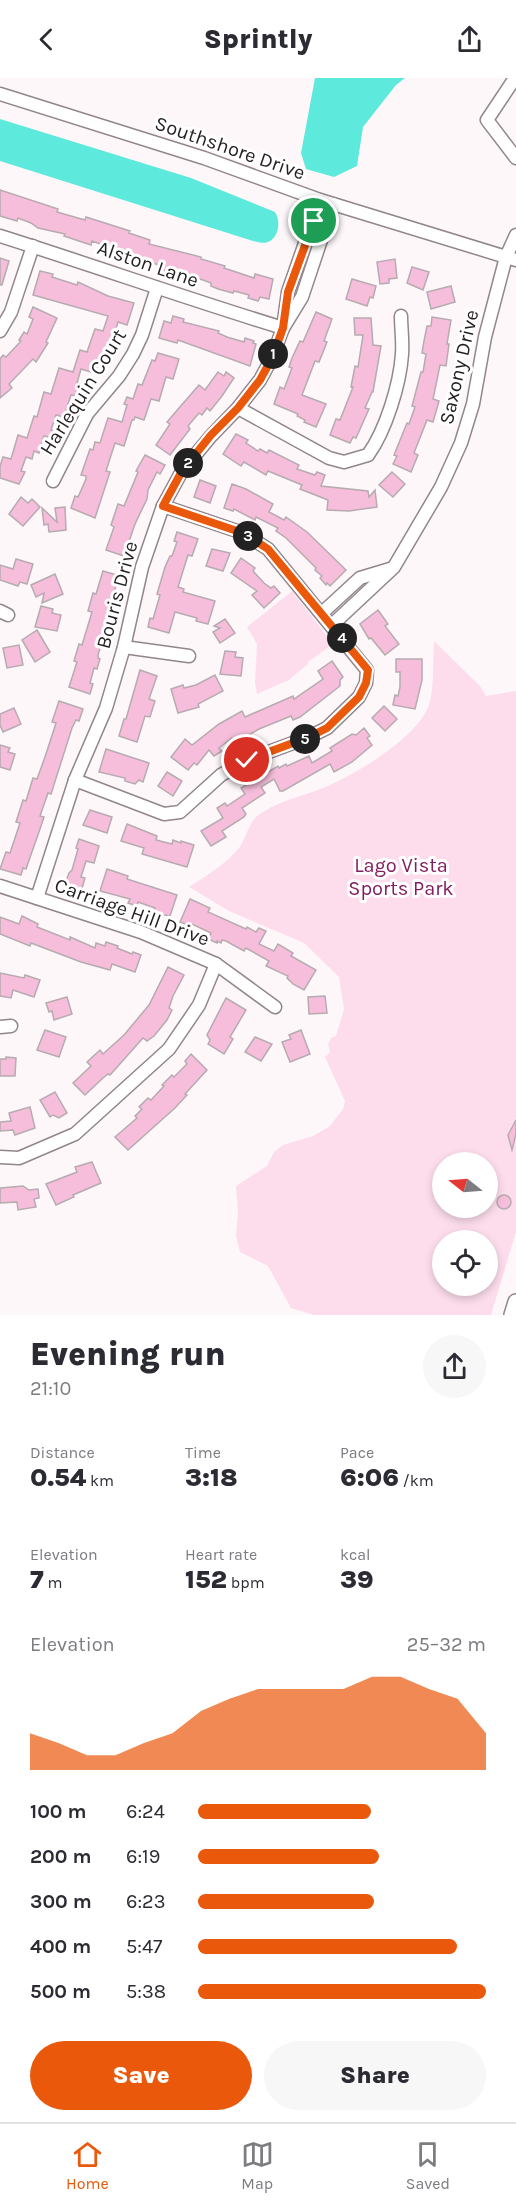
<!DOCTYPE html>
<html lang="en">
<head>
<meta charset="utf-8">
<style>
  :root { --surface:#fff; --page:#f7f7f7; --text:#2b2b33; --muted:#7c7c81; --line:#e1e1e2; --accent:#ea580c }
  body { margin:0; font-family:Karla,sans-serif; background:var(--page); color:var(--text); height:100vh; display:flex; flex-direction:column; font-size:22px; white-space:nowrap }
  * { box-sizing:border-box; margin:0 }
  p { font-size:20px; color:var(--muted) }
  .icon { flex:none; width:33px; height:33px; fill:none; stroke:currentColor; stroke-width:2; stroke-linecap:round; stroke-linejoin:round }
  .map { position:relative; height:1237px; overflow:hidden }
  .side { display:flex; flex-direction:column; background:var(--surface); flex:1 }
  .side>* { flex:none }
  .needle { width:39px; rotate:287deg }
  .controls { position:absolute; left:432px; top:1074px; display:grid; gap:12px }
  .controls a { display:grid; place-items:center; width:66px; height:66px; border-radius:50%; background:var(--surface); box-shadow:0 3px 9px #0003; font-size:30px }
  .pin { position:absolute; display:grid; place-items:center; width:51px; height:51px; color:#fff; margin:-26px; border:3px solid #fff; border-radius:50%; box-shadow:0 2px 6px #0007 }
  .km { position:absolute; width:30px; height:30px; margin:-15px; border-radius:50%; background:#222; color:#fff; font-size:16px; line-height:30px; text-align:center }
  .round { display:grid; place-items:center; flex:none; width:63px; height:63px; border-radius:32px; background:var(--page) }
  .head { display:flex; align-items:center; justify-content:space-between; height:102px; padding:0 30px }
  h1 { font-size:33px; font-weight:800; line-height:45px }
  .stats { display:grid; grid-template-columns:repeat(3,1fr); gap:9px; height:102px; padding:6px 30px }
  .stats div { display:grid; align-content:center }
  .stats b { font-size:26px; font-weight:800 }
  .stats small { font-size:16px; font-weight:400 }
  .stats p { font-size:16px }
  .chart { height:168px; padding:12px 30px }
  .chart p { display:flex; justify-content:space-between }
  .chart svg { width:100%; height:108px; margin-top:6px; fill:var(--accent); opacity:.7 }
  .cta { display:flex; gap:12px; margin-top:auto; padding:12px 30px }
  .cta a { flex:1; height:69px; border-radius:36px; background:var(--accent); color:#fff; font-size:24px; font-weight:800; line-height:69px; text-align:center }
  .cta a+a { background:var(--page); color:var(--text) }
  ul { padding:0 30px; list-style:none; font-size:20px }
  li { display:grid; grid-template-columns:96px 72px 1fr; align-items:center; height:45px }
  li i { height:15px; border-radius:8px; background:var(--accent) }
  header { display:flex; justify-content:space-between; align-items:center; height:78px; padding:0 30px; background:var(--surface); font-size:27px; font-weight:800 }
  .tabs { display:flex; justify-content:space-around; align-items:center; height:84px; border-top:2px solid var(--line); background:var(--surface); font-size:16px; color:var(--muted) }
  .tabs a { display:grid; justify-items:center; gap:3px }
  .tabs .current { color:var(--accent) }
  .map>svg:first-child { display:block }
  .green { fill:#fdddec; fill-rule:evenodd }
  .water { fill:#5de9db }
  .building { fill:#f6beda; stroke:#b6abb0; stroke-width:1.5 }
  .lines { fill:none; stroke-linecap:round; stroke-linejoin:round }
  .minor-casing { stroke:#91868b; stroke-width:15 }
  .major-casing { stroke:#91868b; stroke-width:18 }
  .minor { stroke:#fff; stroke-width:12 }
  .major { stroke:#fff; stroke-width:15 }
  .route-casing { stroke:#fff; stroke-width:12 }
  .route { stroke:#ea580c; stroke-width:8 }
  .labels { text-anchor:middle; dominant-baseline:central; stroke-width:6; stroke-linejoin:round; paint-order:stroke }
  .street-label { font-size:20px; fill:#231f21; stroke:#fff }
  .park-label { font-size:20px; fill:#841d5d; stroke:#fff }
</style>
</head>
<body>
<header><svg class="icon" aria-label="back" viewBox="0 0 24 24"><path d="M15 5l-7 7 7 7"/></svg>Sprintly<svg class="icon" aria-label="share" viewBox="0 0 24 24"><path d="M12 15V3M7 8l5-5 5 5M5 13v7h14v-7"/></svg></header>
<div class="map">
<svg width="516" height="1237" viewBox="0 0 516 1237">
  <rect width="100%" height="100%" fill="#fef7fa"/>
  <g class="green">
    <polygon points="292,513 333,566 308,584 308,586 289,602 257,616 255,605 257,566 247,549"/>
    <path d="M434 563 480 608 486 618 516 613V1154L491 1237H314L291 1230 268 1188 240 1174 236 1158 238 1135 236 1108 267 1088 274 1074 283 1067 313 1058 330 1048 343 1031 345 1023 325 979 330 974 328 966 331 960 336 958 344 931 339 899 304 865 229 833 189 809C206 798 226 786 239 770 246 761 248 746 257 738 280 721 307 718 332 706 362 692 417 659 429 627 434 613 433 580 434 563ZM442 1084H488V1130H442ZM442 1162H488V1208H442Z"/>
  </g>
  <g class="water">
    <polygon points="315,0 405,0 396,7 363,49 357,88 334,99 306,91 301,75"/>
    <path d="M0 41 191 100 275 134C281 143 279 160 268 164 263 166 258 164 253 163L0 83Z"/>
  </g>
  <g class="building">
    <polygon points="0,112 58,131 57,134 85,142 86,139 130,153 129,155 150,162 149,166 201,179 201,181 225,188 224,190 254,200 255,196 273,201 269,221 260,219 258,223 248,220 249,217 234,213 233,215 218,211 211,208 211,205 203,202 186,197 185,200 162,192 163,189 151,184 135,179 134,182 105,172 106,168 92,163 91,167 64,158 65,156 38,150 31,145 18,140 17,143 0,138"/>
    <polygon points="0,180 9,183 2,207 0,207"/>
    <polygon points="395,181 397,200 389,201 389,205 380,206 377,184"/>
    <polygon points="412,189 429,194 423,212 407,205"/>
    <polygon points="40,193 53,196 52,199 77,207 78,204 108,218 134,225 127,247 118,244 112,265 114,266 112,275 106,273 101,289 97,288 96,291 93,290 91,294 81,291 77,305 80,306 78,315 76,314 75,318 71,317 64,339 56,337 51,352 54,353 52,360 44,358 39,375 34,373 32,381 26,379 21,393 25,394 19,406 0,400 0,388 3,379 11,381 18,357 27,360 34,338 37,339 44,314 51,316 59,290 73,294 80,272 87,274 95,251 103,253 108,238 33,217"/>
    <polygon points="352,201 376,208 373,220 370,219 367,228 346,221"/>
    <polygon points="451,208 455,224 431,231 427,214"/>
    <polygon points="33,229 57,240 46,264 48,265 36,284 33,281 9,306 12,310 0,320 0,281 3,277 6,279 21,263 19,262 24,254 27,256 33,241 29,239"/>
    <polygon points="316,234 332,241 324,263 327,264 319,284 315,283 302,317 326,326 316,349 304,344 305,342 297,338 298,336 274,326 280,309 284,311 292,290 289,289 292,280 300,263 303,264"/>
    <polygon points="173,238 184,241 183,244 219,253 218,255 227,259 244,264 245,260 254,263 253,265 256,266 250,288 178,262 177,265 159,260 164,243 171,245"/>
    <polygon points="432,239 451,242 447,266 449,266 446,288 440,287 433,321 439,323 433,344 427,342 414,375 418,377 411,394 393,386 397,378 394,377 407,345 409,346 415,329 412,328 421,294 423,294 426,276 422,275 424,263 427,248 431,248"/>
    <polygon points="354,240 371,240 373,267 381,268 373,314 372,314 365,330 369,331 356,360 353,359 350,365 330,357 336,341 340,342 353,309 351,309 355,288 358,289 363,257 355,257"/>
    <polygon points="158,275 179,281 173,301 166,299 159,323 151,321 144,342 135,339 134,342 132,342 124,368 115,365 106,393 110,394 95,440 71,430 75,418 78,419 86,401 86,398 81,397 90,371 93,372 95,364 100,365 108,340 122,344 127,327 124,326 127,319 133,321 138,306 142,307 152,282 155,283"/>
    <polygon points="218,294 224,298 226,294 234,300 222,318 210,333 207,330 202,337 199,335 188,348 190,351 170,377 156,367 170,346 167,344 179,330 199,307 205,312"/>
    <polygon points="236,356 248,362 246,365 258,373 260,371 267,375 269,372 299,387 297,391 315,397 317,394 325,397 321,408 368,413 369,419 375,412 377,429 349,433 327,432 328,422 300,411 302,407 268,393 266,397 244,384 241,388 223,376"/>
    <polygon points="145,377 165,387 160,396 157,394 148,412 147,421 135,446 124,478 106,472 114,449 111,447 118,426 124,428 138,394 136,393"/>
    <polygon points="392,394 405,406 393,419 379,407"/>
    <polygon points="200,402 216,408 210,425 194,419"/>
    <polygon points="232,406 246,411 273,426 269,434 284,442 286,439 307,454 346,492 330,508 327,505 326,507 320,500 322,498 315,492 316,490 286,460 276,453 278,450 256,439 255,442 234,431 233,433 224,430"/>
    <polygon points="21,419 28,425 32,421 40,429 23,448 9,436"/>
    <polygon points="65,429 66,452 49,454 48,446 44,447 42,430 57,444 55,430"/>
    <polygon points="177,454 198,461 192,478 188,477 178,509 184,511 183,514 215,523 208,546 196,543 197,540 175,534 169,555 148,549 150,540 153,541 160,517 157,516 165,489 170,478 172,478 177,464 174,463"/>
    <polygon points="212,471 230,475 223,493 206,488"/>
    <polygon points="241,480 255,490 253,493 264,505 271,510 274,508 280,515 264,530 252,517 257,513 231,495"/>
    <polygon points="16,481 33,486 27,506 20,504 18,508 0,502 0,487 13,491"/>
    <polygon points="103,493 120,498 108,529 112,530 98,577 98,580 100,581 97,591 94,590 90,605 93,606 90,616 69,609 77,584 74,583 79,566 82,567 92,534 88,533 93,515 96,516"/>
    <polygon points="55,496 63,516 42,525 44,515 36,519 31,507"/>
    <polygon points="41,528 53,531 52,535 61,537 57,553 35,549"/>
    <polygon points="378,532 388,546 385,548 399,566 385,577 371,560 369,561 360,546"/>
    <polygon points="225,541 235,555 220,565 213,554 220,550 214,548"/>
    <polygon points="37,552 50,574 35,584 22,562"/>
    <polygon points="19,567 23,587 7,590 3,570"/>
    <polygon points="225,573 236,574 235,579 243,580 241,598 220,596"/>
    <polygon points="396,581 422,581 422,602 415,631 393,627 395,617 398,618 400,609 400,594 396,594"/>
    <polygon points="332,583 343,599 340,602 340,608 300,639 293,642 291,638 259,651 242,661 241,659 234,663 232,660 219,670 222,673 214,678 209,672 197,687 194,685 188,692 171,679 185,661 192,667 219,646 242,633 245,639 293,618 294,621 323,601 318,593"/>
    <polygon points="140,592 157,598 149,621 155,623 150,639 145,638 137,664 119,658 124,641 126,641"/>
    <polygon points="215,597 223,613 198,626 199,629 178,635 171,611 183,607 184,610 196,607"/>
    <polygon points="59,623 83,631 79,643 76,642 72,650 51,716 48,715 40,738 44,739 41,748 26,791 23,790 21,797 0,791 6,774 10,775 20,745 16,744 23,722 26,723 33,700 37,701 45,679 56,645 52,644"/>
    <polygon points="384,628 397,641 385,653 372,640"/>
    <polygon points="14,630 21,646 3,654 0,647 0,636"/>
    <polygon points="364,650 370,658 367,660 372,667 352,684 334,694 330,686 283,713 280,713 274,701 261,709 265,715 242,730 246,736 244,739 222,753 226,759 211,768 201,753 223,740 217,730 225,725 227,728 245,716 241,710 278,688 279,690 286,686 287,688 309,678 312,685 332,673 330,670 352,656 356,657"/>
    <polygon points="0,667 10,670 8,674 15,676 10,692 0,689"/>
    <polygon points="106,671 149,685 143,704 139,702 135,706 125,703 125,700 99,694"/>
    <polygon points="167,694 182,703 173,718 158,708"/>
    <polygon points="90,732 112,739 107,755 83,747"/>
    <polygon points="127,746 157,758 156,762 172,766 173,762 181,765 181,763 194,767 187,789 142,776 144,770 121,763"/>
    <polygon points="79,761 99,768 94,785 86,783 81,799 85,800 80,817 63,811 69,795 72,792 78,771 76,770"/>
    <polygon points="107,791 128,798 127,801 177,817 170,838 153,835 155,830 138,824 137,828 128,825 130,821 100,813"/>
    <polygon points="190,821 210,830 208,834 246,851 247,849 256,854 259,850 266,853 259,866 274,873 278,866 293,875 291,878 316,892 304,912 293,906 287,900 288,898 266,888 269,883 246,870 244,873 226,863 222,862 221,865 217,863 217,865 208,861 211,855 192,846 191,849 180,844"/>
    <polygon points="22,838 38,846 37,849 70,862 70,859 95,870 96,865 105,868 106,864 118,868 117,870 132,876 133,874 141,877 135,894 112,886 110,892 81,884 31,865 30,868 0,856 0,839 19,846"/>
    <polygon points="168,889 184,897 173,918 169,930 172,932 167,942 154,958 147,963 143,960 110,997 108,996 103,1000 85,1017 73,1005 91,988 87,984 100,972 103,976 124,957 149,927"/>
    <polygon points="0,895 24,900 25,897 40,902 34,919 13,912 11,920 0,918"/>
    <polygon points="325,918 327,935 309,936 308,919"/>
    <polygon points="67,919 72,936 54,942 52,933 49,934 46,925"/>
    <polygon points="226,920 246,932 230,959 233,961 224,976 208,966 210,962 207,957"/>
    <polygon points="45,952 66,959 59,979 37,972"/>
    <polygon points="301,952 310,976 290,984 282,964 291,961 289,957"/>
    <polygon points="255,959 272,966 261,983 245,974"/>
    <polygon points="191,976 207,992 185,1016 187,1017 175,1030 128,1072 115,1059 137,1040 135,1038 142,1031 139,1029 148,1020 151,1022 164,1008 162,1007 172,997 174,999 187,986 185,983"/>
    <polygon points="6,979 16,980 15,998 0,998 0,981 6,981"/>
    <polygon points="55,1014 67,1035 59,1040 53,1037 50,1039 40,1022"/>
    <polygon points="30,1029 35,1050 15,1057 13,1052 0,1053 0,1044 11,1043 9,1035"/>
    <polygon points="516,1042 516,1056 512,1072 508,1057"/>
    <polygon points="92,1084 101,1105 73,1117 74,1119 56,1127 46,1106 77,1094 75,1089"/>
    <polygon points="23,1108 29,1112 38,1111 39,1120 34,1121 36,1129 18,1132 17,1124 0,1125 0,1110"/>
    <circle cx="504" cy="1124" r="7"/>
  </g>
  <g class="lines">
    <defs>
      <g id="minor">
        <polyline points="515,0 487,42 516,80"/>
        <polyline points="0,16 204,80 320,122 516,182"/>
        <path d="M0 158C95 188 188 221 283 250"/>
        <polyline points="284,243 288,214 320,122"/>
        <polyline points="0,253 11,234 33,168"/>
        <path d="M238 330 329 380 344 384 368 377C386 352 400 306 402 276 403 263 401 250 401 238"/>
        <polyline points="53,403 87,336 119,298 133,276 142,257 157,210"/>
        <polyline points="0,533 8,537"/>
        <polyline points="322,535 360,500 390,491"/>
        <polyline points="332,547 394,489 441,409 461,365 473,326 485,259 506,179 516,157"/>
        <polyline points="124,569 189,578"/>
        <polyline points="75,702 164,736 180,734 221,697 247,682 309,659 327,650 359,619 366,605 367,592 268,471 243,455 163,428"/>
        <polyline points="0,808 141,854 216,886 275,929"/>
        <polyline points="37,820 75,702 106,630 124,569 142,489 163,428 182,393 211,358 238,330 260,302 272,280 283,250 302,219 333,126"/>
        <polyline points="0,949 11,948"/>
        <polyline points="0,1079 19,1080 75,1056 169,971 199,927 216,886"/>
      </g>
      <polyline id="major" points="512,1237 516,1224"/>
    </defs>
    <use href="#minor" class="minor-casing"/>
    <use href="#major" class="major-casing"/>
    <use href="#minor" class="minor"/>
    <use href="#major" class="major"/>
  </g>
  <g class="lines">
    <defs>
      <polyline id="route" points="247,682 309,659 327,650 359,619 366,605 368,592 268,471 243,455 163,428 182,393 211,357 238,330 260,302 272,280 283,250 288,214 314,143"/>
    </defs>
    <use href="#route" class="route-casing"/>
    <use href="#route" class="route"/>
  </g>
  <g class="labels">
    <g class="street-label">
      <text transform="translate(230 70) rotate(19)">Southshore Drive</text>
      <text transform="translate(148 186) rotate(19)">Alston Lane</text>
      <text transform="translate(459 289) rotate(-77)">Saxony Drive</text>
      <text transform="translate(83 314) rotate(-58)">Harlequin Court</text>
      <text transform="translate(117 517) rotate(-75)">Bouris Drive</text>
      <text transform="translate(132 834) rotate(20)">Carriage Hill Drive</text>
    </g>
    <g class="park-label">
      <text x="401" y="787">Lago Vista<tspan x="401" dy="23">Sports Park</tspan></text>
    </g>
  </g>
</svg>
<div class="controls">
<a><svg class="needle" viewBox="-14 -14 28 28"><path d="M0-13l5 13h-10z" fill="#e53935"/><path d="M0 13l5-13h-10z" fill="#7c7c81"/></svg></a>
<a><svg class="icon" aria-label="locate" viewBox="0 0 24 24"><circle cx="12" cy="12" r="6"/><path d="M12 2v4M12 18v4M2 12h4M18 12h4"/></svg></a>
</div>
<div class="pin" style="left:314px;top:143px;background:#1e9e55"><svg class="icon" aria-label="arrive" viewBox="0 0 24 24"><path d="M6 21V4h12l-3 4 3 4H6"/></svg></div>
<div class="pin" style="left:247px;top:682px;background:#d93025"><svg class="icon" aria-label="check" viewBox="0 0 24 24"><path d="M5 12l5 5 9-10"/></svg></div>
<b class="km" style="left:273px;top:276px">1</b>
<b class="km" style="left:188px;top:385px">2</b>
<b class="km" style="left:248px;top:458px">3</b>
<b class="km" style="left:342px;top:560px">4</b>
<b class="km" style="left:305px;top:661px">5</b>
</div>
<section class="side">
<div class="head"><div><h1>Evening run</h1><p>21:10</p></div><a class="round"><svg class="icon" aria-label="share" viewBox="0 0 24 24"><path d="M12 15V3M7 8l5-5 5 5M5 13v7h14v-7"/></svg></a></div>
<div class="stats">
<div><p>Distance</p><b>0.54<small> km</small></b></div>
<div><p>Time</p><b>3:18</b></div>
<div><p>Pace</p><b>6:06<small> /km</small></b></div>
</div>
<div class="stats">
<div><p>Elevation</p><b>7<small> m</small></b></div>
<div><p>Heart rate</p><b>152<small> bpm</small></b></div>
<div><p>kcal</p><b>39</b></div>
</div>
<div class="chart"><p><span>Elevation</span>25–32 m</p>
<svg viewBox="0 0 160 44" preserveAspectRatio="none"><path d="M0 44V29L10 33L20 38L30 38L40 33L50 29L60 20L70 15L80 11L90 11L100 11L110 11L120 6L130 6L140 11L150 15L160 29V44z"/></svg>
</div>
<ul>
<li><b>100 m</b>6:24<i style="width:60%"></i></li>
<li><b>200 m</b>6:19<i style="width:63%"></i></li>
<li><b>300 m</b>6:23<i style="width:61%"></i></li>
<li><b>400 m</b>5:47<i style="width:90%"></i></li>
<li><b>500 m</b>5:38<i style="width:100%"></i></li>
</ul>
<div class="cta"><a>Save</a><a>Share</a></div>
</section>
<nav class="tabs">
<a class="current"><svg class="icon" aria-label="home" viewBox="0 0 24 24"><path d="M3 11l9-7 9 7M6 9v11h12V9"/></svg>Home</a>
<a><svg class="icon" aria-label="map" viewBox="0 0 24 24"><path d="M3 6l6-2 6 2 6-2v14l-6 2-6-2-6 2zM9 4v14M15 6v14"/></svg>Map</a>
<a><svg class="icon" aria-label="saved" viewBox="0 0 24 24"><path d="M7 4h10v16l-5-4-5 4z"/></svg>Saved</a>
</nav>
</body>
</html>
